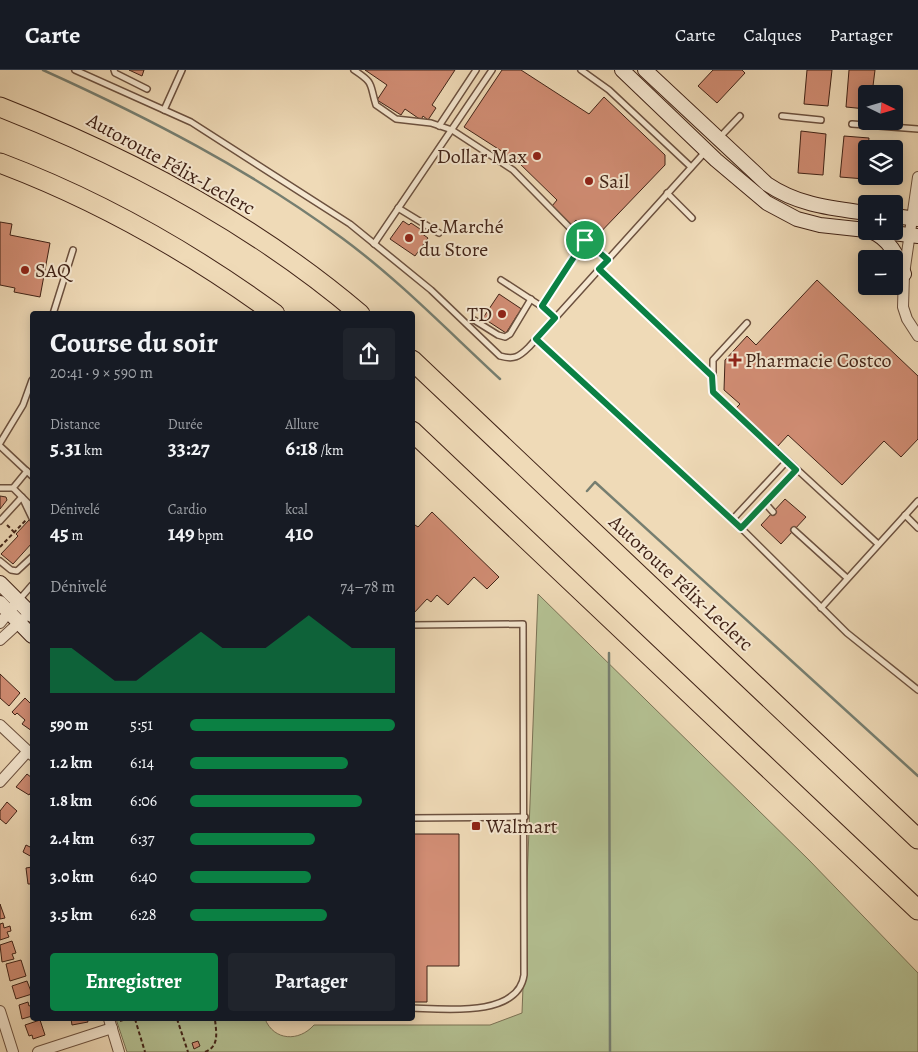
<!DOCTYPE html>
<html lang="fr">
<head>
<meta charset="utf-8">
<style>
  :root { --surface:#171b24; --page:#20242c; --text:#f1f3f6; --muted:#9ea1a6; --line:#363941; --accent:#0b8043 }
  body { margin:0; font-family:Alegreya,serif; background:var(--page); color:var(--text); height:100vh; display:flex; flex-direction:column; font-size:19px; white-space:nowrap }
  * { box-sizing:border-box; margin:0 }
  p { font-size:16px; color:var(--muted) }
  .icon { flex:none; width:28px; height:28px; fill:none; stroke:currentColor; stroke-width:2; stroke-linecap:round; stroke-linejoin:round }
  .map { position:relative; flex:1; overflow:hidden }
  .details { position:absolute; left:30px; top:241px; width:385px; height:710px; display:flex; flex-direction:column; background:var(--surface); border-radius:5px; box-shadow:0 2px 12px #0003 }
  .details>* { flex:none }
  .needle { width:32px; rotate:95deg }
  .buttons { position:absolute; left:858px; top:15px; display:grid; gap:10px }
  .buttons a { display:grid; place-items:center; width:45px; height:45px; border-radius:5px; background:var(--surface); box-shadow:0 2px 12px #0003; font-size:25px }
  .pin { position:absolute; display:grid; place-items:center; width:42px; height:42px; color:#fff; margin:-21px; border:2px solid #fff; border-radius:50%; box-shadow:0 1px 5px #0007 }
  .round { display:grid; place-items:center; flex:none; width:52px; height:52px; border-radius:5px; background:var(--page) }
  .head { display:flex; align-items:center; justify-content:space-between; height:85px; padding:0 20px }
  h1 { font-size:28px; font-weight:700; line-height:38px }
  .figures { display:grid; grid-template-columns:repeat(3,1fr); gap:8px; height:85px; padding:5px 20px }
  .figures div { display:grid; align-content:center }
  .figures b { font-size:21px; font-weight:700 }
  .figures small { font-size:14px; font-weight:400 }
  .figures p { font-size:14px }
  .chart { height:140px; padding:10px 20px }
  .chart p { display:flex; justify-content:space-between }
  .chart svg { width:100%; height:90px; margin-top:5px; fill:var(--accent); opacity:.7 }
  .cta { display:flex; gap:10px; margin-top:auto; padding:10px 20px }
  .cta a { flex:1; height:58px; border-radius:5px; background:var(--accent); color:#fff; font-size:20px; font-weight:700; line-height:58px; text-align:center }
  .cta a+a { background:var(--page); color:var(--text) }
  ul { padding:0 20px; list-style:none; font-size:16px }
  li { display:grid; grid-template-columns:80px 60px 1fr; align-items:center; height:38px }
  li i { height:12px; border-radius:6px; background:var(--accent) }
  header { display:flex; align-items:center; gap:30px; box-sizing:border-box; height:70px; padding:0 25px; background:var(--surface); border-bottom:1px solid var(--line) }
  header strong { font-size:24px }
  nav { display:flex; gap:28px; margin-inline-start:auto; font-size:18px }
  .map>svg:first-child { display:block }
  .green { fill:#b4c193; stroke:#7a7255 }
  .lines { fill:none; stroke-linecap:round; stroke-linejoin:round }
  .stream { stroke:#767e70; stroke-width:2.5 }
  .building { fill:#d18d74; stroke:#412317 }
  .lane-casing { stroke:#6c513f; stroke-width:8 }
  .street-casing { stroke:#6c513f; stroke-width:12 }
  .secondary-casing { stroke:#412317; stroke-width:16 }
  .highway-casing { stroke:#412317; stroke-width:21 }
  .path { stroke:#412317; stroke-width:2; stroke-dasharray:4 2.5; stroke-linecap:butt }
  .lane { stroke:#f5e7d0; stroke-width:5 }
  .street { stroke:#f5e7d0; stroke-width:10 }
  .secondary { stroke:#f5e7d0; stroke-width:14 }
  .highway { stroke:#efdab7; stroke-width:19 }
  .route-casing { stroke:#fff; stroke-width:10 }
  .route { stroke:#0b8043; stroke-width:6 }
  .poi-dot { fill:#8f2418; stroke:#f5e7d0; stroke-width:2 }
  .labels { text-anchor:middle; dominant-baseline:central; stroke-width:4; stroke-linejoin:round; paint-order:stroke }
  .poi-label { font-size:20px; fill:#412317; stroke:#f5e7d0; text-anchor:start }
  .street-label { font-size:20px; fill:#412317; stroke:#f5e7d0 }
</style>
</head>
<body>
<header>
<strong>Carte</strong>
<nav><a>Carte</a><a>Calques</a><a>Partager</a></nav>
</header>
<div class="map">
<svg width="918" height="982" viewBox="0 0 918 982">
  <rect width="100%" height="100%" fill="#efdab7"/>
  <filter id="stains"><feTurbulence type="fractalNoise" baseFrequency=".004" numOctaves="4"/><feColorMatrix values="0 0 0 0 .2 0 0 0 0 .09 0 0 0 0 .02 0 0 0 .5 -.17"/></filter>
  <radialGradient id="worn" r=".72"><stop offset=".6" stop-color="#630" stop-opacity="0"/><stop offset="1" stop-color="#630" stop-opacity=".3"/></radialGradient>
  <path class="green" d="M538 524 809 790 918 903V982H127L116 949H265C274 971 299 972 314 955H490L522 943Z"/>
  <g class="lines">
    <g class="stream">
      <path d="M43 0C147 47 250 100 342 168 399 210 448 261 500 309"/>
      <polyline points="587,421 595,412 918,706"/>
      <polyline points="609,583 610,982"/>
    </g>
  </g>
  <g class="building">
    <polygon points="129,0 144,0 142,6"/>
    <polygon points="365,0 455,0 432,35 436,38 428,50 423,46 421,50 405,39 401,45 377,30 387,15"/>
    <polygon points="502,0 521,0 589,44 604,27 665,85 665,95 594,169 576,150 572,155 552,136 557,130 517,91 464,57"/>
    <polygon points="713,0 742,0 745,3 717,33 698,16"/>
    <polygon points="807,0 832,0 828,36 804,34"/>
    <polygon points="849,0 875,0 872,24 866,24 866,39 846,37"/>
    <polygon points="801,61 826,64 823,105 798,103"/>
    <polygon points="844,66 869,68 865,109 840,107"/>
    <polygon points="403,151 409,155 411,153 423,161 421,163 428,168 415,186 390,169"/>
    <polygon points="0,152 12,154 10,165 50,173 40,227 14,222 15,218 0,215"/>
    <polygon points="817,210 918,306 918,369 901,387 884,371 842,415 788,365 777,377 736,338 740,334 724,320 725,290 747,266 756,275"/>
    <polygon points="499,224 526,242 522,247 518,244 506,263 483,248"/>
    <polygon points="0,426 6,427 7,430 0,439"/>
    <polygon points="785,429 806,447 781,474 761,455"/>
    <polygon points="432,442 499,507 487,519 474,507 448,535 437,525 431,532 427,529 413,544 412,458 415,455 418,457"/>
    <polygon points="29,450 32,453 32,473 13,494 1,484 18,466 16,464"/>
    <polygon points="0,604 20,623 9,636 0,628"/>
    <polygon points="25,628 32,635 32,661 22,654 25,650 17,643 15,645 12,642"/>
    <polygon points="27,704 32,708 32,721 29,725 16,717"/>
    <polygon points="7,732 17,741 6,754 0,749 0,741"/>
    <polygon points="412,764 459,764 459,896 427,896 427,932 412,932"/>
    <polygon points="32,771 32,787 23,782 26,775 30,777"/>
    <polygon points="32,797 32,814 28,814 26,798"/>
    <polygon points="0,834 5,848 0,849"/>
    <polygon points="3,853 4,858 10,856 11,861 7,862 9,867 0,870 0,854"/>
    <polygon points="12,871 16,883 12,884 14,889 2,892 0,875"/>
    <polygon points="21,890 26,906 10,911 6,894"/>
    <polygon points="27,911 32,924 16,929 12,916"/>
    <polygon points="28,932 29,936 32,935 32,946 22,949 19,935"/>
    <polygon points="71,949 87,949 88,952 72,955"/>
    <polygon points="40,950 45,965 33,969 32,965 29,966 25,955"/>
    <polygon points="198,971 200,976 194,979 192,973"/>
  </g>
  <g class="lines">
    <defs>
      <g id="lane">
        <path d="M75 0 191 52 350 154 431 220 500 286C514 290 519 287 529 277L706 81"/>
        <polyline points="114,0 115,3 147,19"/>
        <path d="M354 0C375 14 369 13 376 35L396 49 431 53 452 60 513 100 569 157 608 190"/>
        <polyline points="581,0 609,20 691,97"/>
        <polyline points="164,40 182,0"/>
        <polyline points="782,46 821,50"/>
        <polyline points="852,54 918,59"/>
        <polyline points="439,56 476,0"/>
        <polyline points="720,67 740,46"/>
        <polyline points="667,123 692,148"/>
        <polyline points="398,138 439,163"/>
        <polyline points="374,174 492,0"/>
        <polyline points="599,199 713,306"/>
        <polyline points="501,210 544,238 555,248"/>
        <polyline points="542,236 585,170"/>
        <polyline points="53,244 73,180"/>
        <polyline points="474,250 498,265 505,267 510,264 531,229"/>
        <polyline points="747,253 713,290 713,322 878,474"/>
        <polyline points="536,269 741,458 847,563 918,620"/>
        <polyline points="0,373 23,335 32,310"/>
        <polyline points="0,376 32,406"/>
        <polyline points="27,401 13,418 32,437"/>
        <polyline points="0,418 13,418"/>
        <polyline points="765,433 773,442"/>
        <polyline points="905,445 918,458"/>
        <polyline points="732,450 787,391"/>
        <polyline points="0,451 22,427 32,448"/>
        <polyline points="741,458 796,400"/>
        <polyline points="794,460 847,508"/>
        <polyline points="0,491 11,500 17,501 32,487"/>
        <polyline points="19,530 32,515"/>
        <polyline points="821,538 918,431"/>
        <path d="M412 555 523 554 524 905C518 948 443 939 412 938"/>
        <polyline points="412,748 525,747"/>
      </g>
      <g id="street">
        <polyline points="918,107 904,204 903,237 907,249 918,266"/>
        <polyline points="0,553 13,537"/>
        <polyline points="0,570 23,549"/>
        <polyline points="0,655 32,685"/>
        <polyline points="0,712 28,681"/>
        <polyline points="0,941 13,982"/>
        <polyline points="109,949 119,982"/>
        <polyline points="38,982 112,958"/>
      </g>
      <g id="secondary">
        <polyline points="622,0 716,90 767,133 797,149 820,155 866,160"/>
        <path d="M645 0 767 114C798 135 830 138 866 143"/>
        <polyline points="894,146 918,149"/>
        <path d="M870 161C889 168 898 186 904 204"/>
        <polyline points="876,161 918,166"/>
        <polyline points="0,513 32,545"/>
        <polyline points="0,533 32,566"/>
      </g>
      <g id="highway">
        <path d="M0 37C130 88 253 153 360 244"/>
        <path d="M0 93C98 130 190 182 275 244"/>
        <polyline points="412,290 918,769"/>
        <polyline points="412,361 918,840"/>
      </g>
    </defs>
    <use href="#lane" class="lane-casing"/>
    <use href="#street" class="street-casing"/>
    <use href="#secondary" class="secondary-casing"/>
    <use href="#highway" class="highway-casing"/>
    <g class="path">
      <polyline points="7,455 14,462"/>
      <polyline points="0,477 26,450"/>
      <polyline points="135,949 145,982"/>
      <polyline points="177,949 188,982"/>
      <polyline points="120,951 127,949"/>
      <path d="M205 982C220 976 216 962 215 949"/>
    </g>
    <use href="#lane" class="lane"/>
    <use href="#street" class="street"/>
    <use href="#secondary" class="secondary"/>
    <use href="#highway" class="highway"/>
  </g>
  <g class="lines">
    <defs>
      <polygon id="route" points="585,170 608,190 599,199 712,306 713,322 796,400 741,458 536,269 555,248 542,236"/>
    </defs>
    <use href="#route" class="route-casing"/>
    <use href="#route" class="route"/>
  </g>
  <g class="poi-dot">
    <circle cx="537" cy="86" r="5"/>
    <circle cx="589" cy="111" r="5"/>
    <circle cx="409" cy="168" r="5"/>
    <circle cx="25" cy="200" r="5"/>
    <circle cx="502" cy="244" r="5"/>
    <path d="M732.5 282.5h5v5h5v5h-5v5h-5v-5h-5v-5h5z"/>
    <rect x="471" y="751" width="10" height="10" rx="2.5"/>
  </g>
  <g class="labels">
    <g class="poi-label">
      <text x="527" y="86" text-anchor="end">Dollar Max</text>
      <text x="599" y="111">Sail</text>
      <text x="419" y="156">Le Marché<tspan x="419" dy="23">du Store</tspan></text>
      <text x="35" y="200">SAQ</text>
      <text x="492" y="244" text-anchor="end">TD</text>
      <text x="745" y="290">Pharmacie Costco</text>
      <text x="486" y="756">Walmart</text>
    </g>
    <g class="street-label">
      <text transform="translate(171 94) rotate(29)">Autoroute Félix-Leclerc</text>
      <text transform="translate(681 513) rotate(43)">Autoroute Félix-Leclerc</text>
    </g>
  </g>
  <rect width="100%" height="100%" filter="url(#stains)"/>
  <rect width="100%" height="100%" fill="url(#worn)"/>
</svg>
<div class="buttons">
<a><svg class="needle" viewBox="-14 -14 28 28"><path d="M0-13l5 13h-10z" fill="#e53935"/><path d="M0 13l5-13h-10z" fill="#9ea1a6"/></svg></a>
<a><svg class="icon" aria-label="layers" viewBox="0 0 24 24"><path d="M12 4l9 5-9 5-9-5zM3 14l9 5 9-5"/></svg></a>
<a>+</a>
<a>−</a>
</div>
<div class="pin" style="left:585px;top:170px;background:#1e9e55"><svg class="icon" aria-label="arrive" viewBox="0 0 24 24"><path d="M6 21V4h12l-3 4 3 4H6"/></svg></div>
<section class="details">
<div class="head"><div><h1>Course du soir</h1><p>20:41 · 9 × 590 m</p></div><a class="round"><svg class="icon" aria-label="share" viewBox="0 0 24 24"><path d="M12 15V3M7 8l5-5 5 5M5 13v7h14v-7"/></svg></a></div>
<div class="figures">
<div><p>Distance</p><b>5.31<small> km</small></b></div>
<div><p>Durée</p><b>33:27</b></div>
<div><p>Allure</p><b>6:18<small> /km</small></b></div>
</div>
<div class="figures">
<div><p>Dénivelé</p><b>45<small> m</small></b></div>
<div><p>Cardio</p><b>149<small> bpm</small></b></div>
<div><p>kcal</p><b>410</b></div>
</div>
<div class="chart"><p><span>Dénivelé</span>74–78 m</p>
<svg viewBox="0 0 160 44" preserveAspectRatio="none"><path d="M0 44V22L10 22L20 30L30 38L40 38L50 30L60 22L70 14L80 22L90 22L100 22L110 14L120 6L130 14L140 22L150 22L160 22V44z"/></svg>
</div>
<ul>
<li><b>590 m</b>5:51<i style="width:100%"></i></li>
<li><b>1.2 km</b>6:14<i style="width:77%"></i></li>
<li><b>1.8 km</b>6:06<i style="width:84%"></i></li>
<li><b>2.4 km</b>6:37<i style="width:61%"></i></li>
<li><b>3.0 km</b>6:40<i style="width:59%"></i></li>
<li><b>3.5 km</b>6:28<i style="width:67%"></i></li>
</ul>
<div class="cta"><a>Enregistrer</a><a>Partager</a></div>
</section>
</div>
</body>
</html>
